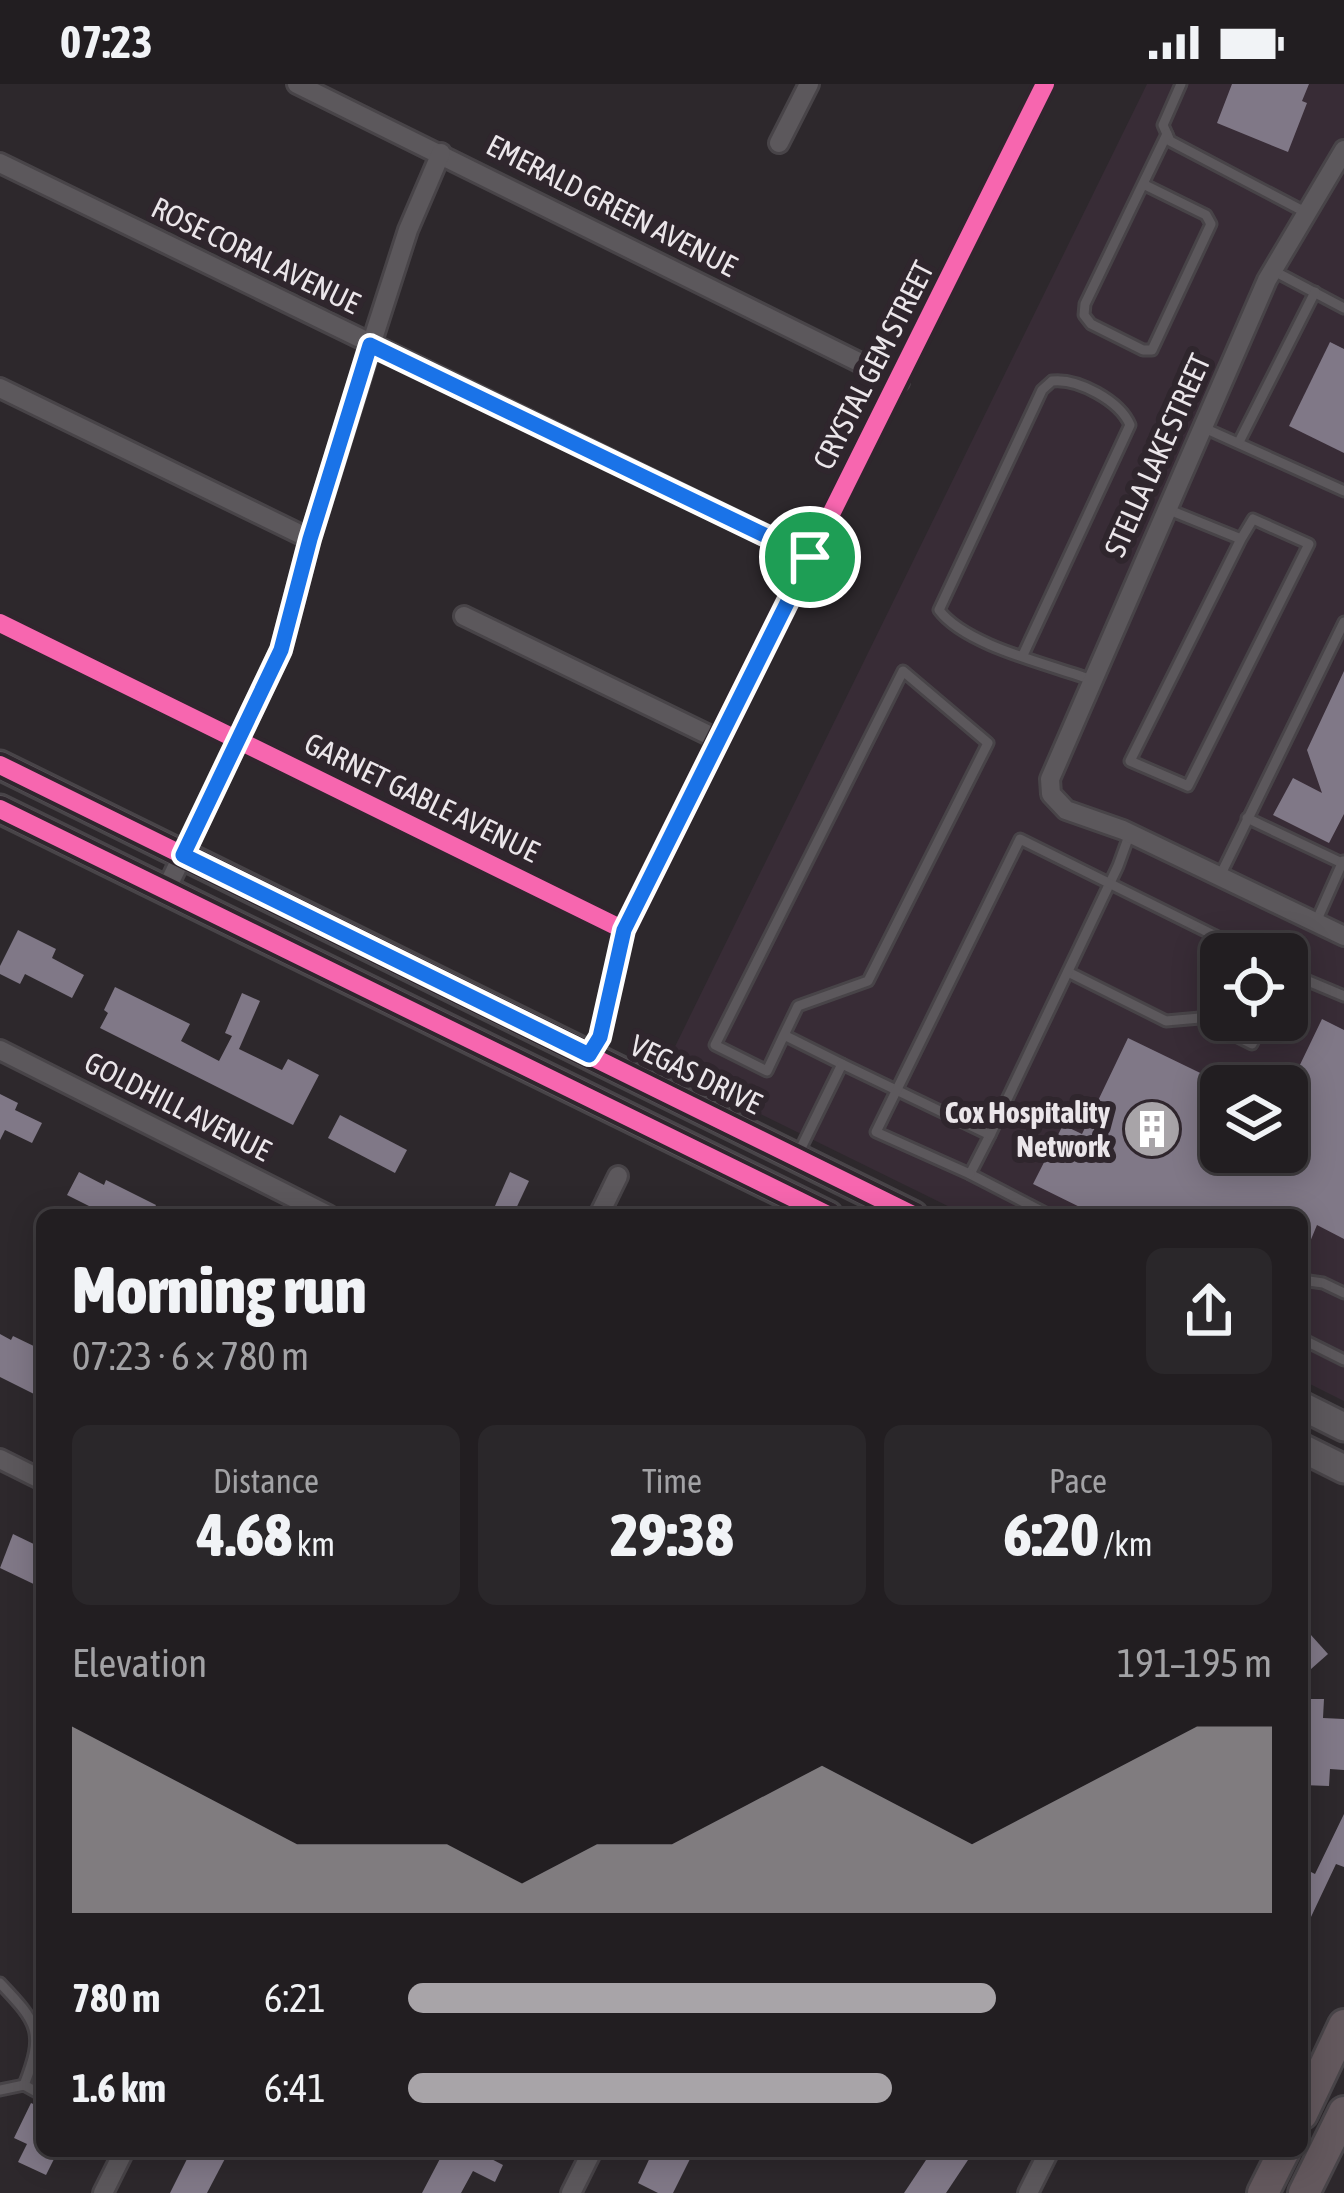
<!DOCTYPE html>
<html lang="en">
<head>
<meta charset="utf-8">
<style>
  :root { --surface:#221e21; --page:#2a272a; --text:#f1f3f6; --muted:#a2a2a5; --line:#3f3c3f; --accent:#a8a4a8 }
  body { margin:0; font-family:"Asap Condensed",sans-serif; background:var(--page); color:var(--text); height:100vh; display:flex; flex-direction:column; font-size:45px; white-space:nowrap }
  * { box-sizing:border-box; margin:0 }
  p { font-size:39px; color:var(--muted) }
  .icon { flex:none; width:66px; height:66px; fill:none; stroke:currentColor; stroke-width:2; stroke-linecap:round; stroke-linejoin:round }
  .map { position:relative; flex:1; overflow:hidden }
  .sheet { position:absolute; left:36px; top:1125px; width:1272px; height:948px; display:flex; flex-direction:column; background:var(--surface); border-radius:18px; box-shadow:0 6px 30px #0003,0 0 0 3px var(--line) }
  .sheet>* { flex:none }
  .tools { position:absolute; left:1200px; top:849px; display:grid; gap:24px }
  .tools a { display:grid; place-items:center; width:108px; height:108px; border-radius:18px; background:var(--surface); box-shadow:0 6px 30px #0003,0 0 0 3px var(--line); font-size:60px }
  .pin { position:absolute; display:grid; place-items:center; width:102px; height:102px; color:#fff; margin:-51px; border:6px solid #fff; border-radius:50%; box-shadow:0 3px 12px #0007 }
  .round { display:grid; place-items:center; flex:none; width:126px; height:126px; border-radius:18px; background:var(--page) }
  .headline { display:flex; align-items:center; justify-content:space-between; height:204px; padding:0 36px }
  h1 { font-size:66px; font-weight:800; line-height:90px }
  .metrics { display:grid; grid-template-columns:repeat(3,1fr); gap:18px; height:204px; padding:12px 36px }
  .metrics div { display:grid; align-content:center; border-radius:18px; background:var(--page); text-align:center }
  .metrics b { font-size:60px; font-weight:800 }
  .metrics small { font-size:33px; font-weight:400 }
  .metrics p { font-size:33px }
  .chart { height:336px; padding:24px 36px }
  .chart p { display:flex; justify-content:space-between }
  .chart svg { width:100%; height:216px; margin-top:12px; fill:var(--accent); opacity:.7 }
  ul { padding:0 36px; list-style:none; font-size:39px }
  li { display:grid; grid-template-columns:192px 144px 1fr; align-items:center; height:90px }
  li i { height:30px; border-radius:15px; background:var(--accent) }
  .status { display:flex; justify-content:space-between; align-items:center; height:84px; padding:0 60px; background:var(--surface); direction:ltr }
  .status svg { height:33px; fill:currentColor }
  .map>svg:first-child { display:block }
  .built { fill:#382c36; fill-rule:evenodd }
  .building { fill:#807887 }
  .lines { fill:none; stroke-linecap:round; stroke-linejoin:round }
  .lane-casing { stroke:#484448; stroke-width:15 }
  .street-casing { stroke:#484448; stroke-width:24 }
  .secondary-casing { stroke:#484448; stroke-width:33 }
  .primary-casing { stroke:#484448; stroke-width:36 }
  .lane { stroke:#5c585c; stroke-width:9 }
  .street { stroke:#5c585c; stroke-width:18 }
  .secondary { stroke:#5c585c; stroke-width:27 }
  .primary { stroke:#63585d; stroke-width:30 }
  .cycleway-casing { stroke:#2f262d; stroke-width:26 }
  .cycleway { stroke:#f766af; stroke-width:18 }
  .route-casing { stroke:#fff; stroke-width:24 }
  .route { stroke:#1a73e8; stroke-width:15 }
  .labels { text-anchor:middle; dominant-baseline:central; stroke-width:12; stroke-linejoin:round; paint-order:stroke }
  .street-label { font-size:30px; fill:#ebe6ea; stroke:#2f262d }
  .poi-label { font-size:30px; font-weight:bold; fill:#ebe6ea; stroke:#2f262d; text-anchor:end }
</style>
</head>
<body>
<div class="status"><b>07:23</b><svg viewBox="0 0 49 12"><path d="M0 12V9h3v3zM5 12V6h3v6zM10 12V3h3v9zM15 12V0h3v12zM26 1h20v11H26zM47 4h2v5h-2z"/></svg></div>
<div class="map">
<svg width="1344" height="2109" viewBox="0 0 1344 2109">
  <rect width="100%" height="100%" fill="#2d282c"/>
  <path class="built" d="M1147 0H1344V1317L1302 1296V1131H966L665 983ZM1221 870H1287V936H1221ZM1221 1002H1287V1068H1221Z"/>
  <g class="building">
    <polygon points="1232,0 1309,0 1302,17 1307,19 1288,68 1217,39"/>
    <polygon points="1330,258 1344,265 1344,369 1289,342"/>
    <polygon points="1344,587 1344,730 1329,759 1273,731 1293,694 1322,709 1307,666"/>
    <polygon points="18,846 56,865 52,874 84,891 72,914 25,890 20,900 0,890 0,882"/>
    <polygon points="115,903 190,940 181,957 219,977 232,952 225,949 242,909 260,917 239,965 282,986 288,975 319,991 293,1041 100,944 108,929 104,926"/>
    <polygon points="1322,935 1344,946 1344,1155 1317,1141 1302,1177 1302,1131 1096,1131 1033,1100 1063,1041 1082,1050 1128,954 1221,999 1221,1068 1287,1068 1287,1002 1232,1002 1263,986 1296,989"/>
    <polygon points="0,1010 18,1019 15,1026 42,1039 32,1059 5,1046 0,1056"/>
    <polygon points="340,1031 407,1066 395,1089 328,1054"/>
    <polygon points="79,1088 104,1101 106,1096 156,1121 151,1131 107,1131 67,1111"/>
    <polygon points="510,1088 529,1097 513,1131 491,1131"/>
    <polygon points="0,1250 11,1256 13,1252 42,1266 42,1314 0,1293"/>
    <polygon points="13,1450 42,1464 42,1504 0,1484"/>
    <polygon points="1302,1541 1328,1570 1302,1593"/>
    <polygon points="1302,1615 1324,1615 1323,1634 1344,1635 1344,1686 1330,1685 1329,1702 1302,1701 1307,1638 1302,1637"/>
    <polygon points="1344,1730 1344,1783 1336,1780 1302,1852 1302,1796 1307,1786 1315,1790"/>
    <polygon points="31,2019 42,2024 42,2067 58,2067 46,2091 18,2078 27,2060 14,2054"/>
    <polygon points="191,2067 229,2067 207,2109 170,2109"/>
    <polygon points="444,2067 476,2067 503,2081 495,2098 473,2087 461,2109 422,2109"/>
    <polygon points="653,2067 694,2067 673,2109 658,2109 638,2099"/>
    <polygon points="932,2067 974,2067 946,2109 904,2109"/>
  </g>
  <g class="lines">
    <defs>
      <g id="lane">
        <polyline points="1181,0 1163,41 1170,57 1307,129"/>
        <polyline points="1143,100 1206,131 1211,140 1152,266 1143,266 1091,240 1084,231 1085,220 1167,50"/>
        <polyline points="1272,186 1344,224"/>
        <polyline points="1202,343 1344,407"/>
        <polyline points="1239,358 1315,208"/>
        <polyline points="1167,425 1241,455 1253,435 1309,460 1188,702 1130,677 1241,455"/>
        <path d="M1023 571 1130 341C1120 317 1078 294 1052 297L1042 306 939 526C966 562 1049 580 1092 596"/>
        <polyline points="1247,734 1344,780"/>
        <polyline points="1220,792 1344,538"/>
        <polyline points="1316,838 1343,777"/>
        <polyline points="1068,888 1166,937 1200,934 1252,960 1264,936"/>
        <polyline points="1287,893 1289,889 1344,912"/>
        <polyline points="784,951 798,922 868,897 988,659 903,587 715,961 767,987 784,951 842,980"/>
        <polyline points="591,967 600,953 624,846"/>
        <polyline points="990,1051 970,1090 1049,1131"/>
        <polyline points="799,1068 842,980 990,1051 1118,782 1130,749"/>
        <polyline points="970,1090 876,1048 1020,755 1252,870"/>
        <polyline points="1302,1196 1323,1199 1344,1209"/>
        <polyline points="1302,1255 1344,1276"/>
        <path d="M0 1899C38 1939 45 1948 24 2001"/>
        <polyline points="0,2006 24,2001 42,2011"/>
      </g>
      <g id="street">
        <polyline points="297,0 899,298"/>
        <polyline points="779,59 809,0"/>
        <polyline points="1344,66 1267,196 1050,695 1051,710 1066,726 1123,746 1344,852"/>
        <polyline points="0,79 810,473"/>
        <polyline points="0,304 310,455"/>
        <polyline points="464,532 717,655"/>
        <polyline points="0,539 624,846 1045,0"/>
        <polyline points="166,806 281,566 310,455 371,261 408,146 441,69"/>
        <polyline points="0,966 328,1131"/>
        <polyline points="599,1131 618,1092"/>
        <polyline points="0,1375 42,1396"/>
        <polyline points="103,2109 124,2067"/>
        <polyline points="571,2109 592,2067"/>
        <polyline points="1028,2109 1049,2067"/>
      </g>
      <g id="secondary">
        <polyline points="0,681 913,1131"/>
        <polyline points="0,725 828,1131"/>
        <polyline points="1302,1322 1344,1343"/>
        <polyline points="1302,1364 1344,1385"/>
      </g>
      <g id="primary">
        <polyline points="1302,2030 1344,1941"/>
        <polyline points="1263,2109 1284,2067"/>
        <polyline points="1304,2109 1344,2028"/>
      </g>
    </defs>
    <use href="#lane" class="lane-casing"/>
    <use href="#street" class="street-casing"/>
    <use href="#secondary" class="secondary-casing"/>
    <use href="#primary" class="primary-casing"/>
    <use href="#lane" class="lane"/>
    <use href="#street" class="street"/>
    <use href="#secondary" class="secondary"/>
    <use href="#primary" class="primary"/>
    <defs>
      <g id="cycleway">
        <polyline points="0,539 624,846 1045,0"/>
        <polyline points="0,681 913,1131"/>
        <polyline points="0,725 828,1131"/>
      </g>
    </defs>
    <use href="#cycleway" class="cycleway-casing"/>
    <use href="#cycleway" class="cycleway"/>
  </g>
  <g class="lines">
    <defs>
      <polygon id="route" points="370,261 810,473 624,846 600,953 589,971 183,771 281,566 310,455"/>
    </defs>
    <use href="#route" class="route-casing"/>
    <use href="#route" class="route"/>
  </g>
  <defs>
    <symbol id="building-disc" viewBox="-11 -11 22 22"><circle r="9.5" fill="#a8a4a8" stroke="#2f262d"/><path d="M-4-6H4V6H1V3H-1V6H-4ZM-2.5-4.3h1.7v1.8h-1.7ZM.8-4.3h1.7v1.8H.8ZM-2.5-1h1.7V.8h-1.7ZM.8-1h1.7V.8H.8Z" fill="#fff"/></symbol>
  </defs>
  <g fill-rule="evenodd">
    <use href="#building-disc" x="1119" y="1012" width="66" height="66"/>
  </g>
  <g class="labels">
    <g class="street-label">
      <text transform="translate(612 121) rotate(27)">EMERALD GREEN AVENUE</text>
      <text transform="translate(256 171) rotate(26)">ROSE CORAL AVENUE</text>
      <text transform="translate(873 281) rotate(-63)">CRYSTAL GEM STREET</text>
      <text transform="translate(1157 371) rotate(-66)">STELLA LAKE STREET</text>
      <text transform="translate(422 713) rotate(26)">GARNET GABLE AVENUE</text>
      <text transform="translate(696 990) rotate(26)">VEGAS DRIVE</text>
      <text transform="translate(178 1022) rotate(27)">GOLDHILL AVENUE</text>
    </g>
    <g class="poi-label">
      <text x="1110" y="1028">Cox Hospitality<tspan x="1110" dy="34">Network</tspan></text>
    </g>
  </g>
</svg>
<div class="tools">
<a><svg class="icon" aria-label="locate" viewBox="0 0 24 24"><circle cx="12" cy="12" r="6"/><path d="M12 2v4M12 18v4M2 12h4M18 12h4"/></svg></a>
<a><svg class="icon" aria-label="layers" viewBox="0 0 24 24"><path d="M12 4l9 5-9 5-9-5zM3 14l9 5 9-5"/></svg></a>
</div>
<div class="pin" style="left:810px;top:473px;background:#1e9e55"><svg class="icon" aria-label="arrive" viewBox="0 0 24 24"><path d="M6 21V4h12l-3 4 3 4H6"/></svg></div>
<section class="sheet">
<div class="headline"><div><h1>Morning run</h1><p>07:23 · 6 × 780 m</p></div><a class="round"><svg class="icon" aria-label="share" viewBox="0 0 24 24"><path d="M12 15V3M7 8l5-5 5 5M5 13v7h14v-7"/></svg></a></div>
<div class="metrics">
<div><p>Distance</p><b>4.68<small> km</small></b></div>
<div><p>Time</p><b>29:38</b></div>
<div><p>Pace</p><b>6:20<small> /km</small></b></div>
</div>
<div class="chart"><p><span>Elevation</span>191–195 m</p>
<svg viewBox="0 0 160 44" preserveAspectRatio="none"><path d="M0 44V6L10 14L20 22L30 30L40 30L50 30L60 38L70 30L80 30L90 22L100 14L110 22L120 30L130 22L140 14L150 6L160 6V44z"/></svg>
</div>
<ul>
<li><b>780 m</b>6:21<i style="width:68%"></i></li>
<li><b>1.6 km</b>6:41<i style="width:56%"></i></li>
</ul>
</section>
</div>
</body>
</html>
